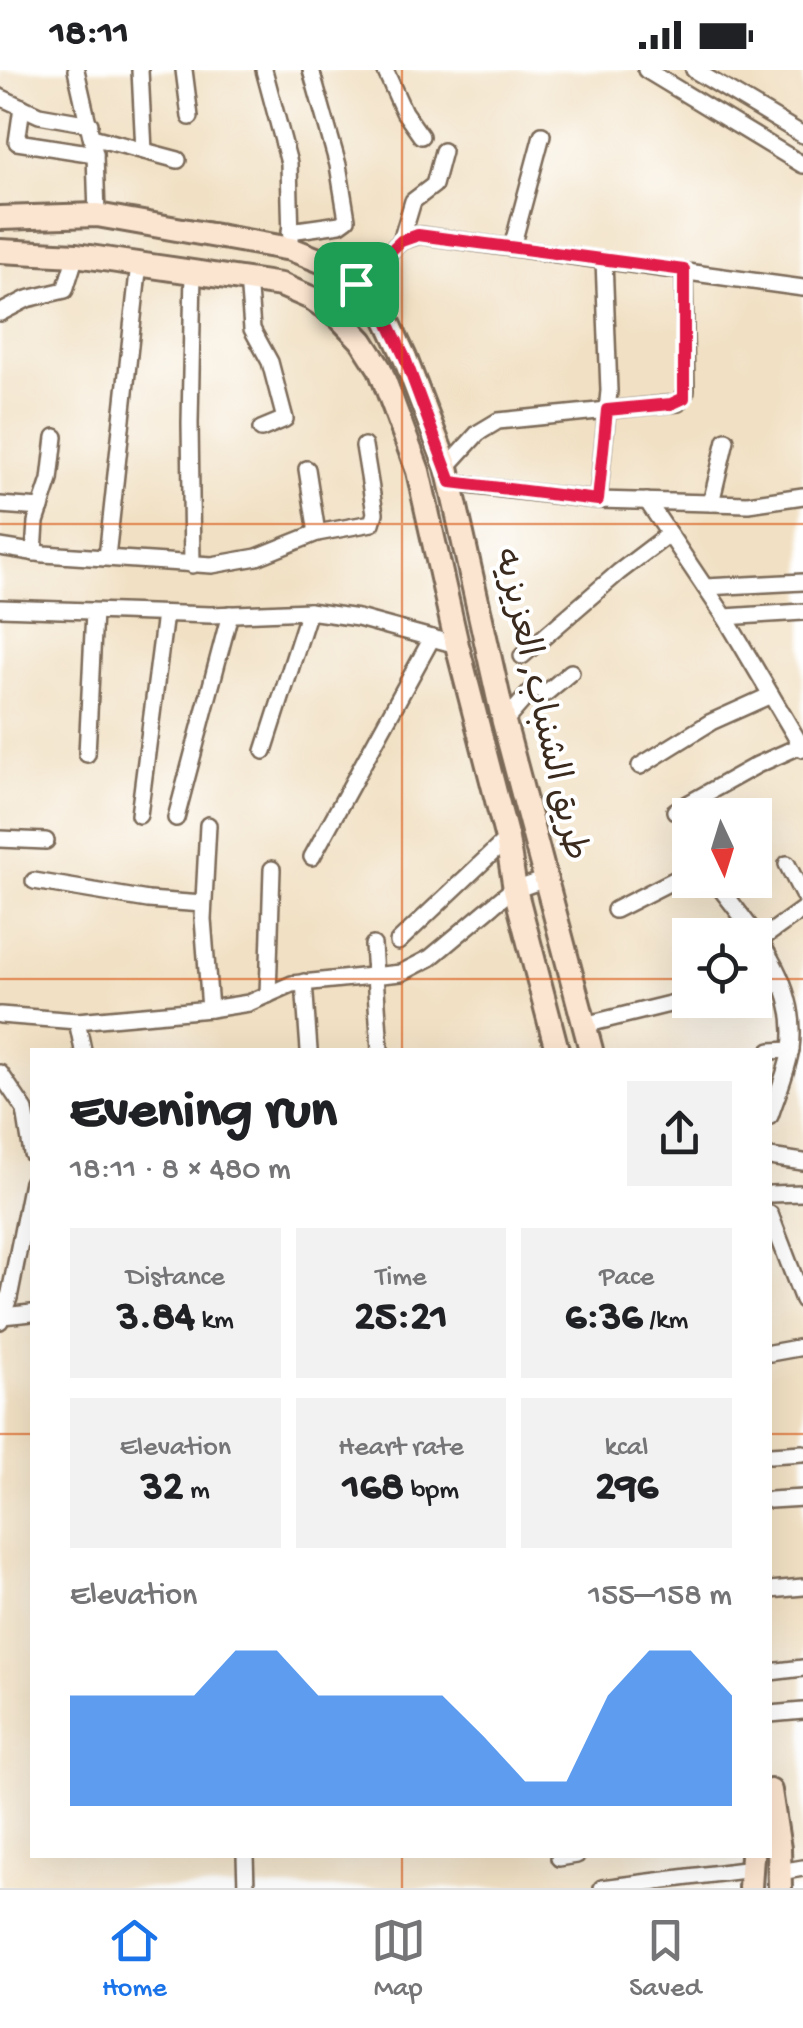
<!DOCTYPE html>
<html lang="en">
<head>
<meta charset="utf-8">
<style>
  :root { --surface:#fff; --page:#f2f2f2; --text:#202124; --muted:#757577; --line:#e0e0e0; --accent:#1a73e8 }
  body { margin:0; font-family:"Gochi Hand","Playpen Sans Arabic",sans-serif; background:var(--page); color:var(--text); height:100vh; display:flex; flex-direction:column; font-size:38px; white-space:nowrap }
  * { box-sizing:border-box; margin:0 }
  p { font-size:32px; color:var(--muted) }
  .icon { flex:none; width:55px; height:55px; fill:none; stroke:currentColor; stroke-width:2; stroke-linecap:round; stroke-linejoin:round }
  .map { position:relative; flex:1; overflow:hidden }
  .details { position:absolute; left:30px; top:978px; width:742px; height:810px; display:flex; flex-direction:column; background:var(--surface); border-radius:0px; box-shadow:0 10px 40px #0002 }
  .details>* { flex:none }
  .needle { width:65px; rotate:176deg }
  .controls { position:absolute; left:672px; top:728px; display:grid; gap:20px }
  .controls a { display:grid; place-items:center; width:100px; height:100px; border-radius:0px; background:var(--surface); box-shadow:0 10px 40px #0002; font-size:50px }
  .pin { position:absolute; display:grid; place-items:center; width:85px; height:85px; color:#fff; margin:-42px; border-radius:20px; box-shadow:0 5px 15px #0006 }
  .round { display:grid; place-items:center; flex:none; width:105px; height:105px; border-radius:0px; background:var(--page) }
  .headline { display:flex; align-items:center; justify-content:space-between; height:170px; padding:0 40px }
  h1 { font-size:55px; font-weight:700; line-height:75px }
  .metrics { display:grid; grid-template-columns:repeat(3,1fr); gap:15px; height:170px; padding:10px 40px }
  .metrics div { display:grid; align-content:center; border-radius:0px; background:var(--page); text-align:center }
  .metrics b { font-size:42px; font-weight:700 }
  .metrics small { font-size:28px; font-weight:400 }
  .metrics p { font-size:28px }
  .chart { height:280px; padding:20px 40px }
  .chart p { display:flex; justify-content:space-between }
  .chart svg { width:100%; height:180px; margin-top:10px; fill:var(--accent); opacity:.7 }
  .status { display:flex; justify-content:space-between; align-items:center; height:70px; padding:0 50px; background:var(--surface); direction:ltr }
  .status svg { height:28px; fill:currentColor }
  .dock { display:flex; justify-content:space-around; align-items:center; height:140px; border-top:2px solid var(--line); background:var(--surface); font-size:28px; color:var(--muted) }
  .dock a { display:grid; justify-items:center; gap:5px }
  .dock .selected { color:var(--accent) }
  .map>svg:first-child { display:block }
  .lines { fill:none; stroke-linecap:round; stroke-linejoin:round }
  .street-casing { stroke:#7b6a58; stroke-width:20 }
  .secondary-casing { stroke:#7b6a58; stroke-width:28 }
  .street { stroke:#fff; stroke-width:15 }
  .secondary { stroke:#fce5d0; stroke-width:22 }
  .route-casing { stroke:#fff; stroke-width:20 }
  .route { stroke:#e11d48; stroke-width:12 }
  .grid { fill:none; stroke:#d7540e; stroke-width:2.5; stroke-opacity:0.55 }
  .labels { text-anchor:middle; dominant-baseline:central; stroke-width:8; stroke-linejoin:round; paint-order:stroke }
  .street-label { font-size:35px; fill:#3b2a1e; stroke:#fff }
</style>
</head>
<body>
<div class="status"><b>18:11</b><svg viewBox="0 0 49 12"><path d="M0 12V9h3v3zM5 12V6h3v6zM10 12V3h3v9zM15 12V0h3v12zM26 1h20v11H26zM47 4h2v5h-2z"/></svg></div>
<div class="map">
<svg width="803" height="1818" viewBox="0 0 803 1818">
  <rect width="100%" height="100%" fill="#fff"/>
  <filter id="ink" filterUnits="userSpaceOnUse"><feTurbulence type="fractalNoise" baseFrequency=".01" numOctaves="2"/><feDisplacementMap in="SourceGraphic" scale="20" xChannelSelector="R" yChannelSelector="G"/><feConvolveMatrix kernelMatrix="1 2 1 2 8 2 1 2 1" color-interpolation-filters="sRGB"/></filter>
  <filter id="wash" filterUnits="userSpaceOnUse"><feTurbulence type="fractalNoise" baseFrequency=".0048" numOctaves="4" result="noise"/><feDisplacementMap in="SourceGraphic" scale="40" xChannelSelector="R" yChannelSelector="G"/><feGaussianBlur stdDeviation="2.25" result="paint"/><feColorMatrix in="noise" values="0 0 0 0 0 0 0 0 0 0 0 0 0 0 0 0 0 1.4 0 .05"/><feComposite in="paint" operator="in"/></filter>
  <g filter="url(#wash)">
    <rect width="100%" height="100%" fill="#f1e0c3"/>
  </g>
  <g filter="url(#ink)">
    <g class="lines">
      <defs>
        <g id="street">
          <polyline points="76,0 95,84 97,145"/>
          <polyline points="140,0 144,81"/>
          <polyline points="184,0 190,47"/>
          <polyline points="264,0 289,93 291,170"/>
          <polyline points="385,0 404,42 421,66"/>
          <polyline points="646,0 803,95"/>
          <polyline points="694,0 803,65"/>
          <polyline points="0,27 39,45 90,54"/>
          <polyline points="22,37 17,72 95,84"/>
          <polyline points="92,67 178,90"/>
          <polyline points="290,161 340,154 347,149 338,95 311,0"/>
          <polyline points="401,171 413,131 434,115 443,81"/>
          <polyline points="512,177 542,65"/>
          <polyline points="248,208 252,259 270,292 285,349 261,359"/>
          <polyline points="356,214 401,171 419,165 803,218"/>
          <polyline points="0,243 27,229 65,220 76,185"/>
          <polyline points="447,397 478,363 498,351 678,333 686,321 684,201"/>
          <polyline points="307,399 317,463"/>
          <polyline points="451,413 598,430 748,434 803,426"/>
          <polyline points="598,430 609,321 604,190"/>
          <polyline points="647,431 725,547 803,679"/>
          <polyline points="711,433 726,370"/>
          <polyline points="0,435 41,438"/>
          <polyline points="0,477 44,484 212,495 257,487 317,463 372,453 375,443 364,376"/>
          <polyline points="34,483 36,452 50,410 55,367"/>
          <polyline points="107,487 139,193"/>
          <polyline points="192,495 190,353 193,201"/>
          <polyline points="705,517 803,512"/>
          <polyline points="0,538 211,545 309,541 358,548 457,575"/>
          <polyline points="725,547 803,542"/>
          <polyline points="522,586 619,502 669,464"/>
          <polyline points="504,652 534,618 546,623 571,602"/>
          <polyline points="264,681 309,541"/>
          <polyline points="87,684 94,542"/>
          <polyline points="640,696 711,652 771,625"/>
          <polyline points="675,741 757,695 800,676"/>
          <polyline points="139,745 165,544"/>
          <polyline points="176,748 230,544"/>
          <polyline points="208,755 203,849 210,939"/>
          <polyline points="0,769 46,771"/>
          <polyline points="684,771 690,778"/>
          <polyline points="312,787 432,568"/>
          <polyline points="787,794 803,825"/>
          <path d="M714 810C751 859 800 911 791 978 788 1000 777 1024 770 1046"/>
          <polyline points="34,811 148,830 203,834"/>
          <polyline points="615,840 690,802"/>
          <polyline points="760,870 803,839"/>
          <polyline points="398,872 507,769"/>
          <polyline points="373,875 380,980"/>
          <polyline points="304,912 309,980"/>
          <polyline points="755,918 783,914"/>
          <polyline points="268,925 272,799"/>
          <polyline points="0,945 77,951 210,939 249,933 292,914 401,903 430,888 509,822 543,810"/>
          <polyline points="77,951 83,980"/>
          <polyline points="584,955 690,929"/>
          <polyline points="770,981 791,980"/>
          <polyline points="0,1003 25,1040 32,1084"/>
          <polyline points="770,1087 803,1092"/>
          <polyline points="770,1124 803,1123"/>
          <polyline points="770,1144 803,1230"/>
          <polyline points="2,1246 32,1243"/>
          <polyline points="0,1251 9,1228 32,1112"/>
          <polyline points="770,1283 803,1277"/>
          <polyline points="770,1385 803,1383"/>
          <polyline points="770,1430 803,1428"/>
          <polyline points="770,1520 803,1517"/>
          <polyline points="770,1602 803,1598"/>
          <polyline points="770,1644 803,1641"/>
          <polyline points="245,1785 246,1818"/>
          <polyline points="559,1788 577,1785"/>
          <polyline points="780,1802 803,1798"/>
          <polyline points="602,1818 752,1799"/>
        </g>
        <g id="secondary">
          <polyline points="0,148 97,145 291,179 326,193 356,214 386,247 405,288 447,397 504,652 591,980"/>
          <polyline points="0,181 76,185 281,215 311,228 339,247 362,271 380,299 418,401 457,575 507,769 515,819 557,980"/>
          <polyline points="770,1721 779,1779 780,1818"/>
          <polyline points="750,1818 752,1785"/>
        </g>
      </defs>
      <use href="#street" class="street-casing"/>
      <use href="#secondary" class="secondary-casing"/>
      <use href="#street" class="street"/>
      <use href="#secondary" class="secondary"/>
    </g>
  </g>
  <g class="lines" filter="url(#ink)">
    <defs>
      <polygon id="route" points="418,165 684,200 684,328 671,334 607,340 598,430 451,412 405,288 386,248 356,214 401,171"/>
    </defs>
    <use href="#route" class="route-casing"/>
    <use href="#route" class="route"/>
  </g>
  <path class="grid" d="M402 0V980M0 454H803M0 909H690M755 909H803M0 1364H32M770 1364H803M402 1785V1818"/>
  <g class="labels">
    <g class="street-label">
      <text transform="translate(538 635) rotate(77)">طريق الشنباب, العزيزيه</text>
    </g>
  </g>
</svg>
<div class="controls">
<a><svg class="needle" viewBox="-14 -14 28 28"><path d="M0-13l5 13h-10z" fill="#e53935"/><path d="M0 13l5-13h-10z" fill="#757577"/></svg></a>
<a><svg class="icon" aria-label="locate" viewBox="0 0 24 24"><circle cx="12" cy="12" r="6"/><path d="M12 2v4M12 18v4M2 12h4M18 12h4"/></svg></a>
</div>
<div class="pin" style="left:356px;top:214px;background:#1e9e55"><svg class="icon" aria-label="arrive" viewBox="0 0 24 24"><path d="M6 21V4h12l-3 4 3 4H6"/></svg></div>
<section class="details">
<div class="headline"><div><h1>Evening run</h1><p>18:11 · 8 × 480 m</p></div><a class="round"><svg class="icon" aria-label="share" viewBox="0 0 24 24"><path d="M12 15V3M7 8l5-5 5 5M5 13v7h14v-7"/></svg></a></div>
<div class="metrics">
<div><p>Distance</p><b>3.84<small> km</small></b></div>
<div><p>Time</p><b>25:21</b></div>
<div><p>Pace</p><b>6:36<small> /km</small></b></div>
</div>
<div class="metrics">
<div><p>Elevation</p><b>32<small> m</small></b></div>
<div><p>Heart rate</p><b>168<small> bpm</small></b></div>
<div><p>kcal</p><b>296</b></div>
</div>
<div class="chart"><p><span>Elevation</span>155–158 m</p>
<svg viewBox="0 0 160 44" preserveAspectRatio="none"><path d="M0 44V17L10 17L20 17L30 17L40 6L50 6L60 17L70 17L80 17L90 17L100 27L110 38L120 38L130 17L140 6L150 6L160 17V44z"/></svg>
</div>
</section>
</div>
<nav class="dock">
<a class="selected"><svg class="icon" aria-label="home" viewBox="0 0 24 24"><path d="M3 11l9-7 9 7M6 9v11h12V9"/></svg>Home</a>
<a><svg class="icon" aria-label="map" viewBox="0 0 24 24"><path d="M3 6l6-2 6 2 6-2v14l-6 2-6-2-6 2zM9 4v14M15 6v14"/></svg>Map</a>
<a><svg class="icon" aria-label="saved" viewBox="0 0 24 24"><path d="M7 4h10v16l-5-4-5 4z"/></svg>Saved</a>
</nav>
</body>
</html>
